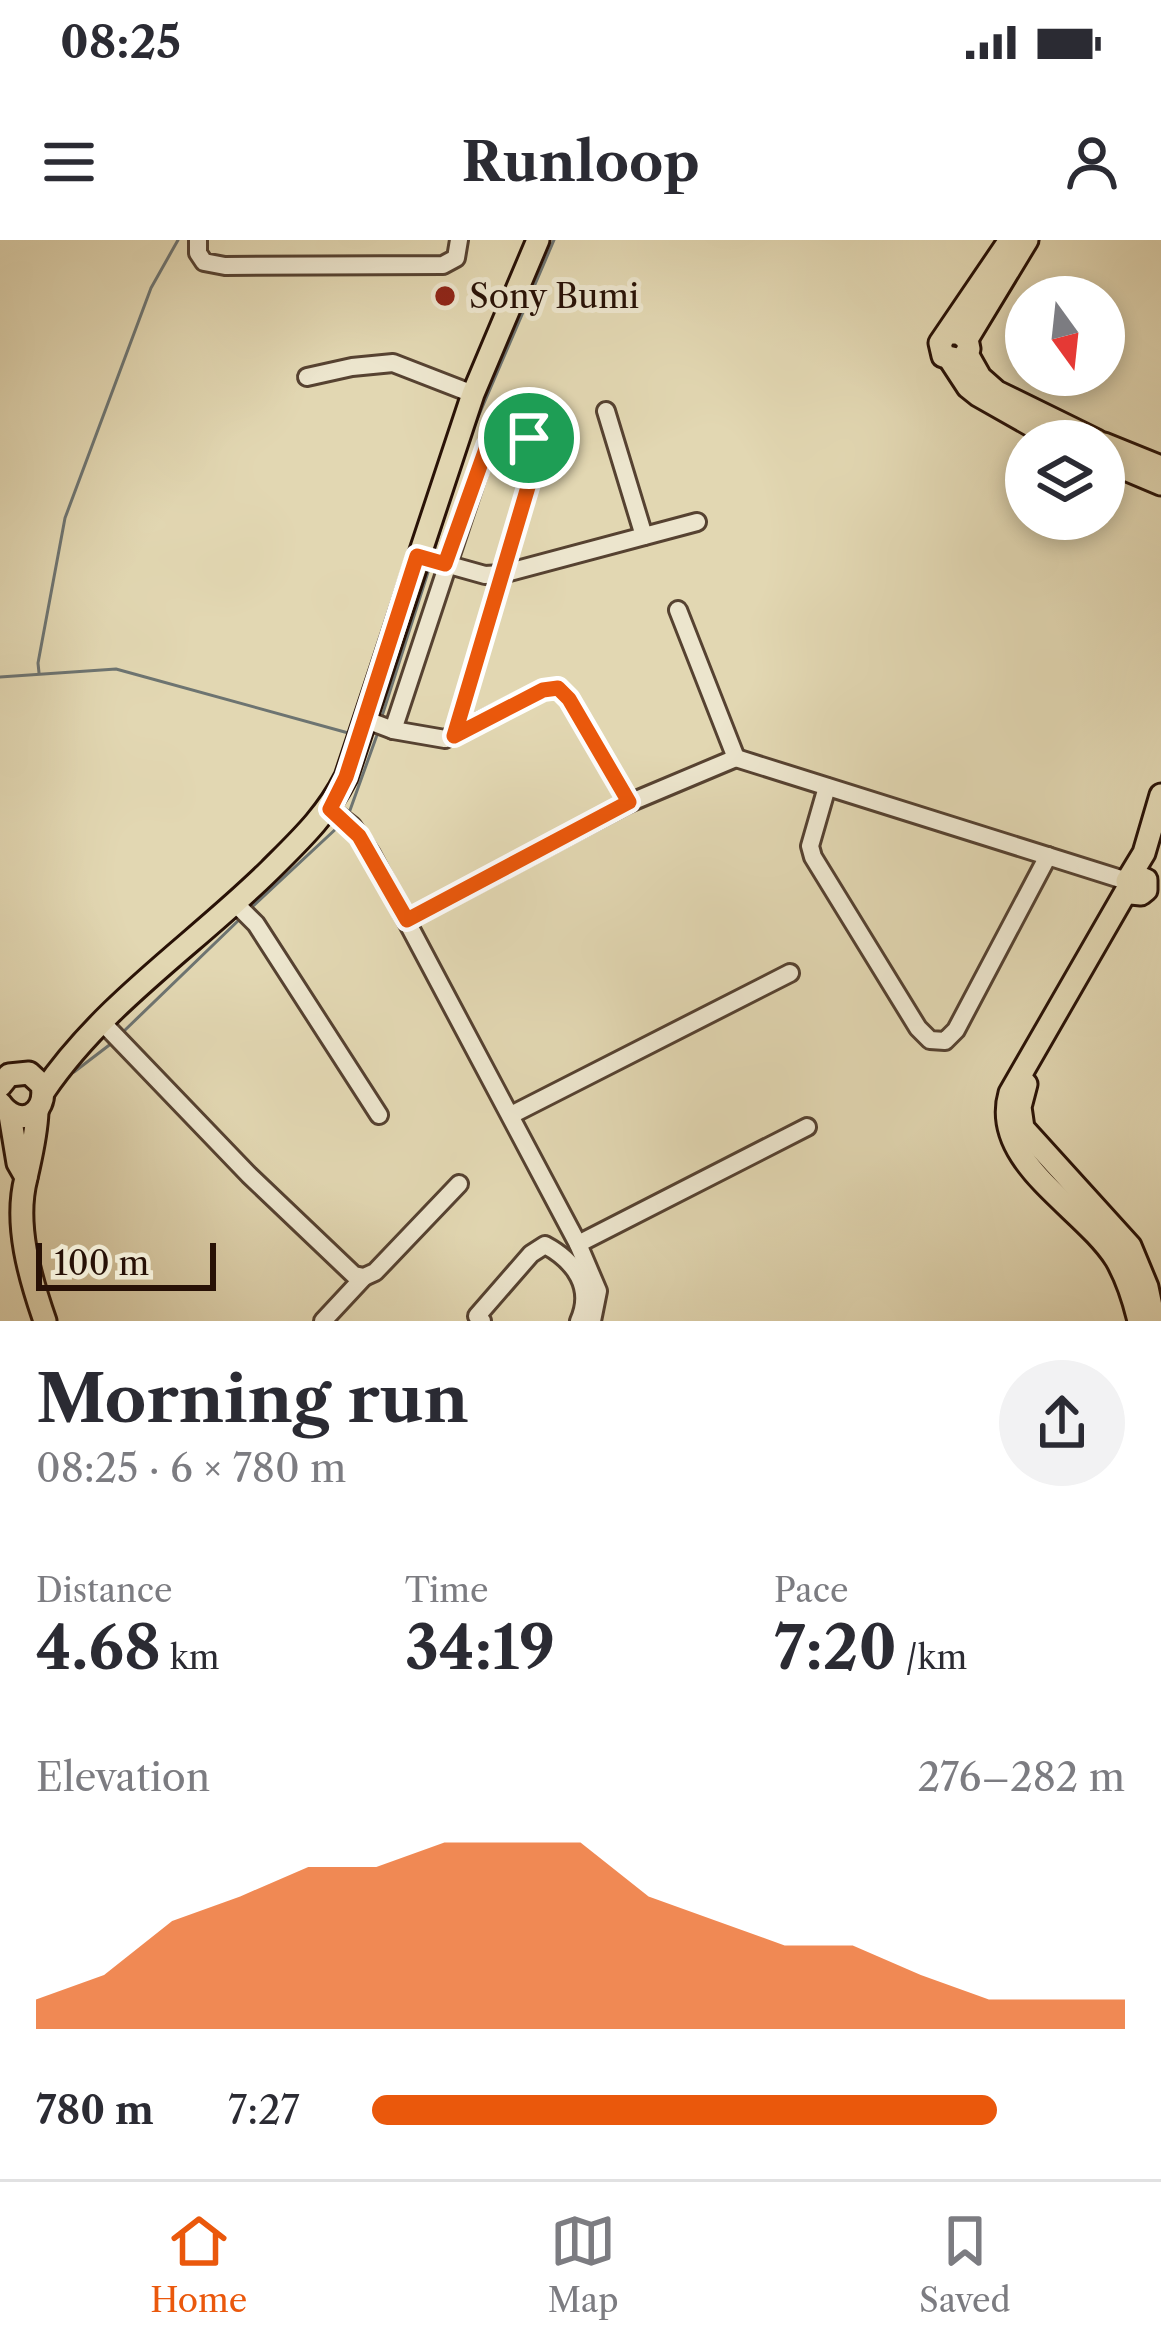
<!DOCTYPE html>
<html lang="en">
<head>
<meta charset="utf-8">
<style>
  :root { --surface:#fff; --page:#f2f2f3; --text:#2b2b33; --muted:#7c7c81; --line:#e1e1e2; --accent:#ea580c }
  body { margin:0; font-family:"Libre Caslon Text",serif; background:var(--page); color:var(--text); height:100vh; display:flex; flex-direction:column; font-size:45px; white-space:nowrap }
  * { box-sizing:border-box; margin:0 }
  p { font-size:39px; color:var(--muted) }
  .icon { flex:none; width:66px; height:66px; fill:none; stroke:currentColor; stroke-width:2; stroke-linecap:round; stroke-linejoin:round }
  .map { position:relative; height:1081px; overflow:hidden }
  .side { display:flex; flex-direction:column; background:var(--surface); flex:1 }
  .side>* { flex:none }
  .needle { width:78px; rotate:165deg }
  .buttons { position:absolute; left:1005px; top:36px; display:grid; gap:24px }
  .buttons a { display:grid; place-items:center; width:120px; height:120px; border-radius:50%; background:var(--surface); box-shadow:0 6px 18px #0003; font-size:60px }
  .scale { position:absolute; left:36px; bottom:30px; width:180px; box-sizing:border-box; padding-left:12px; border:6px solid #281106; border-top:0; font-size:33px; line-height:42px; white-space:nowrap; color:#281106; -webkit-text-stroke:9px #ece5cd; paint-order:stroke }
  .pin { position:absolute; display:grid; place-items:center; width:102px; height:102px; color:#fff; margin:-51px; border:6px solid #fff; border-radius:50%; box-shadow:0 3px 12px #0007 }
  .round { display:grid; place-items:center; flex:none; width:126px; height:126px; border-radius:63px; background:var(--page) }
  .head { display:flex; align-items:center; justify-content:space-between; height:204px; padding:0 36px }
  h1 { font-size:66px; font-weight:700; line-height:90px }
  .stats { display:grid; grid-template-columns:repeat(3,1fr); gap:18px; height:204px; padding:12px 36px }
  .stats div { display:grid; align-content:center }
  .stats b { font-size:60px; font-weight:700 }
  .stats small { font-size:33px; font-weight:400 }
  .stats p { font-size:33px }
  .chart { height:336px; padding:24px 36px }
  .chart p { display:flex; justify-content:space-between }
  .chart svg { width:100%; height:216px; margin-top:12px; fill:var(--accent); opacity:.7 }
  ul { padding:0 36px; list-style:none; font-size:39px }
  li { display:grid; grid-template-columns:192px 144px 1fr; align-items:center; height:90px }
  li i { height:30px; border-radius:15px; background:var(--accent) }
  .status { display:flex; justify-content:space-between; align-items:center; height:84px; padding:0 60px; background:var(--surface); direction:ltr }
  .status svg { height:33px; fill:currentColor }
  header { display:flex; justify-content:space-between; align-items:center; height:156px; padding:0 36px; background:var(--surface); font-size:54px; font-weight:700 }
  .tab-bar { display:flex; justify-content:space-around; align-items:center; height:168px; border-top:3px solid var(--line); background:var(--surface); font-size:33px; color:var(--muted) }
  .tab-bar a { display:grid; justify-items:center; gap:6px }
  .tab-bar .active { color:var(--accent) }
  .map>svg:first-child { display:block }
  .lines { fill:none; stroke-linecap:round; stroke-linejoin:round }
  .stream { stroke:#6d7471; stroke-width:3 }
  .minor-casing { stroke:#564231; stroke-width:22 }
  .major-casing { stroke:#281106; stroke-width:27 }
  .minor { stroke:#ece5cd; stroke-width:16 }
  .major { stroke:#e2d7b2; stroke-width:21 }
  .route-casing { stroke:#fff; stroke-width:24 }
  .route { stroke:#ea580c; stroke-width:15 }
  .poi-dot { fill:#8f2418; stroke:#ece5cd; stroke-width:4.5 }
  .labels { text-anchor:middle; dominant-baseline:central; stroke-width:10; stroke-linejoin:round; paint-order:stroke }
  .poi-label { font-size:33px; fill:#281106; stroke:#ece5cd; text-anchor:start }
</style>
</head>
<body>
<div class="status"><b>08:25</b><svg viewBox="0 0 49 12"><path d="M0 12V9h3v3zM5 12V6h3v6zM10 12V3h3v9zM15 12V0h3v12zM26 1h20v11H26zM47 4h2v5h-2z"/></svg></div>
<header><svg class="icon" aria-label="menu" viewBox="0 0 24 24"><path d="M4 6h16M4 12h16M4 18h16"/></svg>Runloop<svg class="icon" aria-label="person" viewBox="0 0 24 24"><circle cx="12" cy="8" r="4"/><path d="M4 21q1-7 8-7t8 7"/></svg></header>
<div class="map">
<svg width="1161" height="1081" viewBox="0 0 1161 1081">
  <rect width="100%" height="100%" fill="#e2d7b2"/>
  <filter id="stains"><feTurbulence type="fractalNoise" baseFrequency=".00167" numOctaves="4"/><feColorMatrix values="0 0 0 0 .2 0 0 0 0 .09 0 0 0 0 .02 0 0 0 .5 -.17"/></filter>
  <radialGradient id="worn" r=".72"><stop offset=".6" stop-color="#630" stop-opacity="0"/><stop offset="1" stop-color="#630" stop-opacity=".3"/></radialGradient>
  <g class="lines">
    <g class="stream">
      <polyline points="472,191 554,0"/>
      <polyline points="434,311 450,257"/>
      <polyline points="39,433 38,423 65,278 151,48 178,0"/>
      <polyline points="0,437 116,429 352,494"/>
      <polyline points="382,476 429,329"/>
      <polyline points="349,573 377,495"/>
      <polyline points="252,667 339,586"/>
      <polyline points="123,792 241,678"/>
      <polyline points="74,832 112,803"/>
    </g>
    <defs>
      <g id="minor">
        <polyline points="198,0 198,13 204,22 225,26 443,25 456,18 459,0"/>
        <polyline points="307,137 352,127 393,123 473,154"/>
        <polyline points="606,171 644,296"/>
        <polyline points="417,316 485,335 502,334 697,282"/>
        <polyline points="678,370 736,518"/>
        <polyline points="364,479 393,490 445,499 543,450 558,449 569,459 629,563"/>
        <polyline points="393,490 487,206 495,194 514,193 529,198 536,220 454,496"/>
        <polyline points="736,518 1127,641"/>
        <polyline points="827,547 810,606 813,617 918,788 930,800 945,801 956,790 1048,616"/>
        <polyline points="330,569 352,586 371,614 578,1004 598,1051 592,1081"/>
        <polyline points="235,663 256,684 379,875"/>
        <polyline points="407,680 629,563 736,518"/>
        <polyline points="101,781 249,935 354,1035 364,1037 375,1032 459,944"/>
        <polyline points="511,875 790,733"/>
        <polyline points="578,1004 807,887"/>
        <polyline points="323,1081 364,1037"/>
        <path d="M482 1081 477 1076 531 1014 545 1005C575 1021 594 1048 579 1081"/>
      </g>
      <g id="major">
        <polyline points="950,93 959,93 967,99 969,109 961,120 943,116 940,103 1010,0"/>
        <polyline points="967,99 1027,0"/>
        <polyline points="967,114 980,137 997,152 1097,201"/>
        <polyline points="951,121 968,147 978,155 1059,201"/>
        <polyline points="1104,204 1161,227"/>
        <polyline points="1104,220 1161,244"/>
        <polyline points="1134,635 1146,640 1146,650 1141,654 1131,653 1127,641 1144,613 1161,555"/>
        <path d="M1128 648 1010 853C990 922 1083 967 1116 1019 1127 1038 1134 1060 1139 1081"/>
        <polyline points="1026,844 1020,867 1023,888 1130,1006 1147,1047 1154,1081"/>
        <path d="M0 846 9 835 29 833 42 845C48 875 18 889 0 863"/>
        <path d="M44 851C104 763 195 704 270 630 301 599 326 576 346 537L473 154 538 0"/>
        <path d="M37 872C36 896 31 915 26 938 14 984 30 1038 45 1081"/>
        <polyline points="10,875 18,923 26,937"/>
      </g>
    </defs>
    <use href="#minor" class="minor-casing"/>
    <use href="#major" class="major-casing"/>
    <use href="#minor" class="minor"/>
    <use href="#major" class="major"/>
  </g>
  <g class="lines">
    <defs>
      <polygon id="route" points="504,192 529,198 536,220 454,496 543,450 558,448 569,459 629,562 407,680 359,596 330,569 346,537 417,316 445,324 487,206 495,194"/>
    </defs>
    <use href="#route" class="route-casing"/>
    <use href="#route" class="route"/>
  </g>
  <circle class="poi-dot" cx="445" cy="56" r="12"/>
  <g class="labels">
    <g class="poi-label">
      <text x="469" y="56">Sony Bumi</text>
    </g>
  </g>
  <rect width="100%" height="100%" filter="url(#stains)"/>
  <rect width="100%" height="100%" fill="url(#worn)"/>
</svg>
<div class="buttons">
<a><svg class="needle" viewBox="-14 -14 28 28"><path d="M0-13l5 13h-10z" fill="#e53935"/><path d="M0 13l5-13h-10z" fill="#7c7c81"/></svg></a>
<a><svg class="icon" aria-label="layers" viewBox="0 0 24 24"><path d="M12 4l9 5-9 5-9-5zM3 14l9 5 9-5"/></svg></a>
</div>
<div class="scale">100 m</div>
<div class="pin" style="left:529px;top:198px;background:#1e9e55"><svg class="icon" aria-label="arrive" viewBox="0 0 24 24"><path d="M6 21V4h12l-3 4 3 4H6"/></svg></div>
</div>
<section class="side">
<div class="head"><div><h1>Morning run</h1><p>08:25 · 6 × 780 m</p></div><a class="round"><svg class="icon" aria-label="share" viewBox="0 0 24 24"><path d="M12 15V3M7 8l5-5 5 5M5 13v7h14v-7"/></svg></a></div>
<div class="stats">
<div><p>Distance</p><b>4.68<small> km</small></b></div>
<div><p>Time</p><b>34:19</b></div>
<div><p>Pace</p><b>7:20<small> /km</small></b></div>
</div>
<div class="chart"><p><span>Elevation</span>276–282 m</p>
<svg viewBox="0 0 160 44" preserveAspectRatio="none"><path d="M0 44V38L10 33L20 22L30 17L40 11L50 11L60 6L70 6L80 6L90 17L100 22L110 27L120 27L130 33L140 38L150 38L160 38V44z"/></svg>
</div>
<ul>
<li><b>780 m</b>7:27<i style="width:83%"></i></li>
</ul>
</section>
<nav class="tab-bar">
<a class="active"><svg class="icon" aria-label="home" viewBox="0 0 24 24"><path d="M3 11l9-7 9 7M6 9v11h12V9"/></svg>Home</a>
<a><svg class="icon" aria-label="map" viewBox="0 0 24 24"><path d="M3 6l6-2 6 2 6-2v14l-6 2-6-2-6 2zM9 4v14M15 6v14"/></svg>Map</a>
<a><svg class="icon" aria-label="saved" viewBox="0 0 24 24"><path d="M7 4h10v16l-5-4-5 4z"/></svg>Saved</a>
</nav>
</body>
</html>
